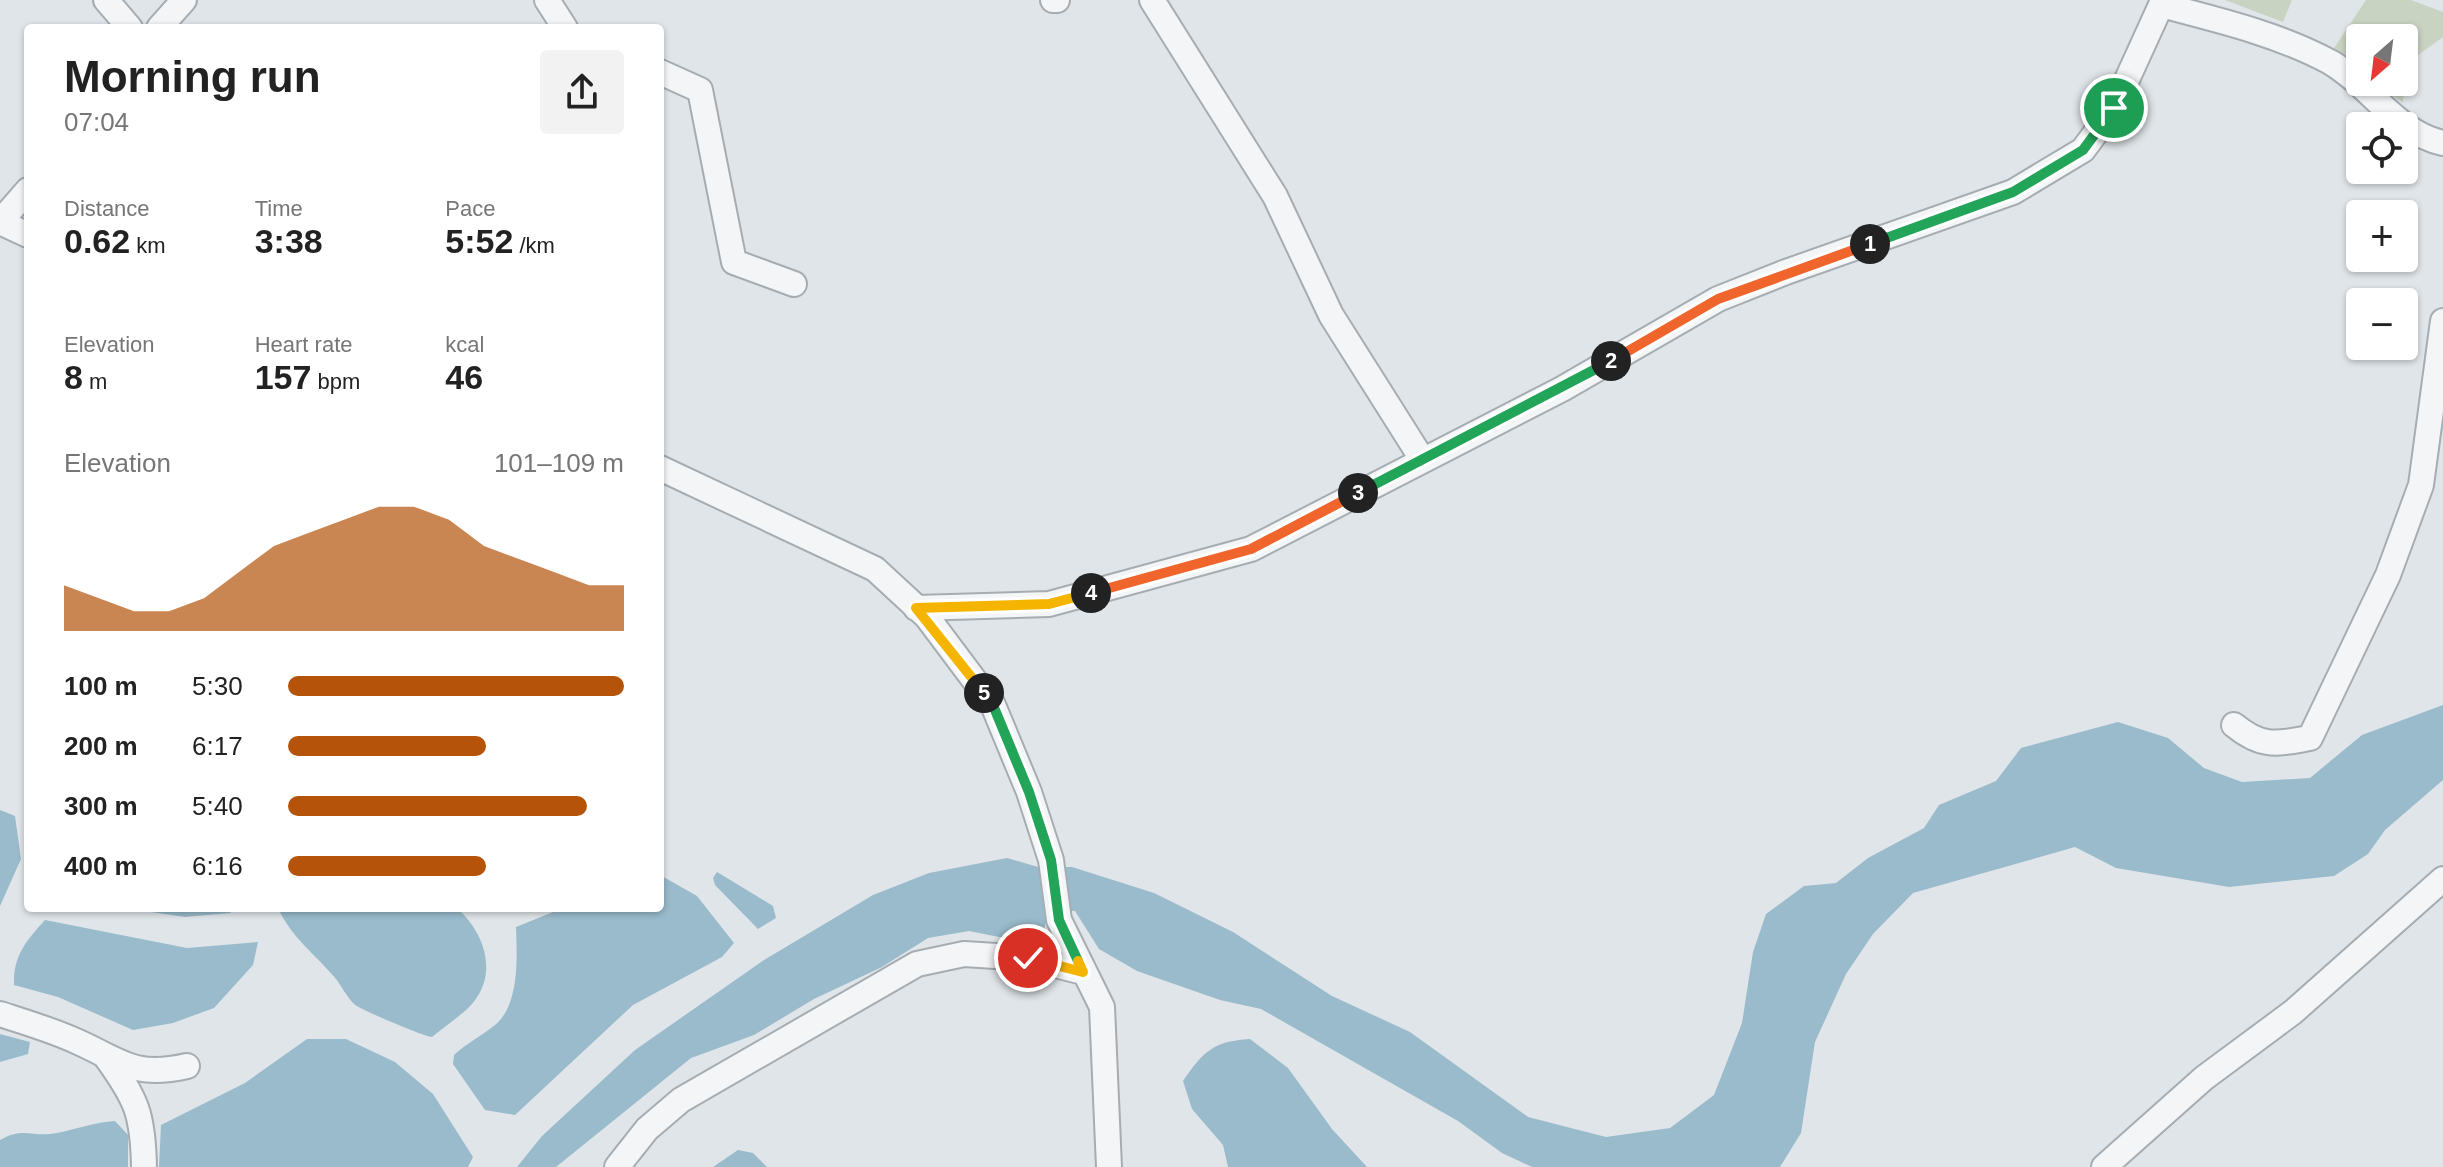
<!DOCTYPE html>
<html lang="en">
<head>
<meta charset="utf-8">
<style>
  :root { --surface:#fff; --page:#f2f2f2; --text:#222; --muted:#767676; --accent:#b45309 }
  body { margin:0; font-family:Helvetica,sans-serif; background:var(--page); color:var(--text); height:100vh; display:flex; flex-direction:column; font-size:30px; white-space:nowrap }
  * { box-sizing:border-box; margin:0 }
  p { font-size:26px; color:var(--muted) }
  .icon { flex:none; width:44px; height:44px; fill:none; stroke:currentColor; stroke-width:2; stroke-linecap:round; stroke-linejoin:round }
  .map { position:relative; flex:1; overflow:hidden }
  .side { position:absolute; left:24px; top:24px; width:640px; height:888px; display:flex; flex-direction:column; background:var(--surface); border-radius:8px; box-shadow:0 2px 6px #0004 }
  .side>* { flex:none }
  .needle { width:52px; rotate:208deg }
  .controls { position:absolute; left:2346px; top:24px; display:grid; gap:16px }
  .controls a { display:grid; place-items:center; width:72px; height:72px; border-radius:8px; background:var(--surface); box-shadow:0 2px 6px #0004; font-size:40px }
  .pin { position:absolute; display:grid; place-items:center; width:68px; height:68px; color:#fff; margin:-34px; border:4px solid #fff; border-radius:50%; box-shadow:0 2px 8px #0007 }
  .km { position:absolute; width:40px; height:40px; margin:-20px; border-radius:50%; background:#222; color:#fff; font-size:22px; line-height:40px; text-align:center }
  .round { display:grid; place-items:center; flex:none; width:84px; height:84px; border-radius:8px; background:var(--page) }
  .headline { display:flex; align-items:center; justify-content:space-between; height:136px; padding:0 40px }
  h1 { font-size:44px; font-weight:700; line-height:60px }
  .metrics { display:grid; grid-template-columns:repeat(3,1fr); gap:12px; height:136px; padding:8px 40px }
  .metrics div { display:grid; align-content:center }
  .metrics b { font-size:34px; font-weight:700 }
  .metrics small { font-size:22px; font-weight:400 }
  .metrics p { font-size:22px }
  .chart { height:224px; padding:16px 40px }
  .chart p { display:flex; justify-content:space-between }
  .chart svg { width:100%; height:144px; margin-top:8px; fill:var(--accent); opacity:.7 }
  ul { padding:0 40px; list-style:none; font-size:26px }
  li { display:grid; grid-template-columns:128px 96px 1fr; align-items:center; height:60px }
  li i { height:20px; border-radius:10px; background:var(--accent) }
  .map>svg:first-child { display:block }
  .green { fill:#c9d3c1 }
  .water { fill:#9abbcb }
  .lines { fill:none; stroke-linecap:round; stroke-linejoin:round }
  .minor-casing { stroke:#a5adb3; stroke-width:28 }
  .minor { stroke:#f3f5f7; stroke-width:24 }
  .split-1-casing { stroke:#fff; stroke-width:16 }
  .split-2-casing { stroke:#fff; stroke-width:16 }
  .split-3-casing { stroke:#fff; stroke-width:16 }
  .split-4-casing { stroke:#fff; stroke-width:16 }
  .split-5-casing { stroke:#fff; stroke-width:16 }
  .split-6-casing { stroke:#fff; stroke-width:16 }
  .split-7-casing { stroke:#fff; stroke-width:16 }
  .split-1 { stroke:#22a559; stroke-width:10 }
  .split-2 { stroke:#f0652b; stroke-width:10 }
  .split-3 { stroke:#22a559; stroke-width:10 }
  .split-4 { stroke:#f0652b; stroke-width:10 }
  .split-5 { stroke:#f5b400; stroke-width:10 }
  .split-6 { stroke:#22a559; stroke-width:10 }
  .split-7 { stroke:#f5b400; stroke-width:10 }
</style>
</head>
<body>
<div class="map">
<svg width="2443" height="1167" viewBox="0 0 2443 1167">
  <rect width="100%" height="100%" fill="#e0e5e9"/>
  <g class="green">
    <polygon points="2225,0 2292,0 2283,22"/>
    <polygon points="2366,0 2411,0 2443,12 2443,37 2407,63 2403,103 2375,82 2404,82 2404,38 2360,38 2360,71 2332,51"/>
  </g>
  <g class="water">
    <polygon points="2443,705 2443,780 2385,830 2368,854 2334,876 2229,887 2116,868 2075,847 1913,893 1873,934 1846,974 1815,1042 1801,1133 1780,1167 1532,1167 1502,1153 1458,1121 1261,1009 1220,1000 1137,971 1099,949 1075,911 1048,911 1043,936 1030,943 969,931 928,938 882,967 814,999 754,1035 691,1058 556,1167 517,1167 542,1136 635,1050 764,960 873,895 929,873 1007,858 1038,867 1072,867 1154,893 1233,932 1332,996 1410,1032 1528,1117 1606,1137 1670,1128 1714,1095 1742,1023 1753,952 1766,914 1804,886 1836,883 1868,858 1924,828 1939,805 1996,781 2021,748 2118,722 2168,738 2204,768 2242,782 2310,778 2362,735"/>
    <polygon points="0,810 15,816 21,859 0,906"/>
    <polygon points="717,872 773,906 776,918 758,929 715,885 713,878"/>
    <path d="M660 875 697 896 734 943 722 957 633 1005 515 1115 485 1110 453 1064 454 1055C467 1043 481 1036 495 1025 520 1004 517 957 516 927L563 908H660Z"/>
    <polygon points="124,908 235,908 230,913 185,917"/>
    <path d="M278 908H457C484 932 499 973 472 1004 461 1016 445 1026 432 1037 425 1037 359 1009 354 1004 347 997 342 987 336 979 316 955 291 937 278 908Z"/>
    <path d="M45 920 187 948 258 942 253 965 214 1008 173 1023 133 1030 58 997 14 985C13 956 26 941 45 920Z"/>
    <polygon points="0,1034 30,1042 28,1054 0,1062"/>
    <polygon points="307,1039 346,1039 395,1062 433,1094 473,1157 468,1167 159,1167 161,1125 245,1083"/>
    <path d="M1250 1039 1288 1068 1332 1129 1367 1167H1228L1223 1145 1192 1109 1183 1081C1203 1052 1213 1041 1250 1039Z"/>
    <path d="M115 1121 128 1135V1167H0V1140C24 1126 33 1138 57 1133 77 1129 95 1122 115 1121Z"/>
    <polygon points="738,1150 753,1153 767,1167 713,1167"/>
  </g>
  <g class="lines">
    <defs>
      <g id="minor">
        <polyline points="106,0 130,28"/>
        <polyline points="547,0 565,28"/>
        <polyline points="1053,0 1057,0"/>
        <polyline points="1152,0 1275,196 1331,315 1422,459"/>
        <polyline points="159,28 184,0"/>
        <polyline points="660,72 700,90 734,262 794,284"/>
        <polyline points="0,222 28,190"/>
        <polyline points="0,222 28,235"/>
        <polyline points="660,468 875,569 927,617 993,705 1029,792 1051,860 1059,920 1102,1007 1109,1167"/>
        <path d="M916 608 1049 604 1251 549 1562 389 1718 299 1786 272 2013 192 2083 150 2114 108 2161 5C2218 20 2278 34 2330 62 2370 85 2396 133 2443 143"/>
        <path d="M2234 725C2262 748 2276 744 2310 738L2388 575 2421 485 2443 321"/>
        <path d="M0 1014C25 1022 52 1030 76 1041 123 1062 134 1078 187 1066"/>
        <path d="M106 1057C137 1100 143 1114 144 1167"/>
        <polyline points="617,1167 647,1129 681,1100 917,964 964,954 1028,958 1083,972"/>
        <polyline points="2104,1167 2204,1078 2293,1012 2443,879"/>
      </g>
    </defs>
    <use href="#minor" class="minor-casing"/>
    <use href="#minor" class="minor"/>
  </g>
  <g class="lines">
    <defs>
      <polyline id="split-1" points="1870,244 2013,192 2083,150 2114,108"/>
      <polyline id="split-2" points="1611,361 1718,299 1870,244"/>
      <polyline id="split-3" points="1358,493 1611,361"/>
      <polyline id="split-4" points="1091,593 1251,549 1358,493"/>
      <polyline id="split-5" points="984,693 916,608 1049,604 1091,593"/>
      <polyline id="split-6" points="984,693 993,705 1029,792 1051,860 1059,920 1078,961"/>
      <polyline id="split-7" points="1028,958 1083,972 1078,961"/>
    </defs>
    <use href="#split-1" class="split-1-casing"/>
    <use href="#split-2" class="split-2-casing"/>
    <use href="#split-3" class="split-3-casing"/>
    <use href="#split-4" class="split-4-casing"/>
    <use href="#split-5" class="split-5-casing"/>
    <use href="#split-6" class="split-6-casing"/>
    <use href="#split-7" class="split-7-casing"/>
    <use href="#split-1" class="split-1"/>
    <use href="#split-2" class="split-2"/>
    <use href="#split-3" class="split-3"/>
    <use href="#split-4" class="split-4"/>
    <use href="#split-5" class="split-5"/>
    <use href="#split-6" class="split-6"/>
    <use href="#split-7" class="split-7"/>
  </g>
</svg>
<div class="controls">
<a><svg class="needle" viewBox="-14 -14 28 28"><path d="M0-13l5 13h-10z" fill="#e53935"/><path d="M0 13l5-13h-10z" fill="#767676"/></svg></a>
<a><svg class="icon" aria-label="locate" viewBox="0 0 24 24"><circle cx="12" cy="12" r="6"/><path d="M12 2v4M12 18v4M2 12h4M18 12h4"/></svg></a>
<a>+</a>
<a>−</a>
</div>
<div class="pin" style="left:2114px;top:108px;background:#1e9e55"><svg class="icon" aria-label="arrive" viewBox="0 0 24 24"><path d="M6 21V4h12l-3 4 3 4H6"/></svg></div>
<div class="pin" style="left:1028px;top:958px;background:#d93025"><svg class="icon" aria-label="check" viewBox="0 0 24 24"><path d="M5 12l5 5 9-10"/></svg></div>
<b class="km" style="left:1870px;top:244px">1</b>
<b class="km" style="left:1611px;top:361px">2</b>
<b class="km" style="left:1358px;top:493px">3</b>
<b class="km" style="left:1091px;top:593px">4</b>
<b class="km" style="left:984px;top:693px">5</b>
<section class="side">
<div class="headline"><div><h1>Morning run</h1><p>07:04</p></div><a class="round"><svg class="icon" aria-label="share" viewBox="0 0 24 24"><path d="M12 15V3M7 8l5-5 5 5M5 13v7h14v-7"/></svg></a></div>
<div class="metrics">
<div><p>Distance</p><b>0.62<small> km</small></b></div>
<div><p>Time</p><b>3:38</b></div>
<div><p>Pace</p><b>5:52<small> /km</small></b></div>
</div>
<div class="metrics">
<div><p>Elevation</p><b>8<small> m</small></b></div>
<div><p>Heart rate</p><b>157<small> bpm</small></b></div>
<div><p>kcal</p><b>46</b></div>
</div>
<div class="chart"><p><span>Elevation</span>101–109 m</p>
<svg viewBox="0 0 160 44" preserveAspectRatio="none"><path d="M0 44V30L10 34L20 38L30 38L40 34L50 26L60 18L70 14L80 10L90 6L100 6L110 10L120 18L130 22L140 26L150 30L160 30V44z"/></svg>
</div>
<ul>
<li><b>100 m</b>5:30<i style="width:100%"></i></li>
<li><b>200 m</b>6:17<i style="width:59%"></i></li>
<li><b>300 m</b>5:40<i style="width:89%"></i></li>
<li><b>400 m</b>6:16<i style="width:59%"></i></li>
</ul>
</section>
</div>
</body>
</html>
